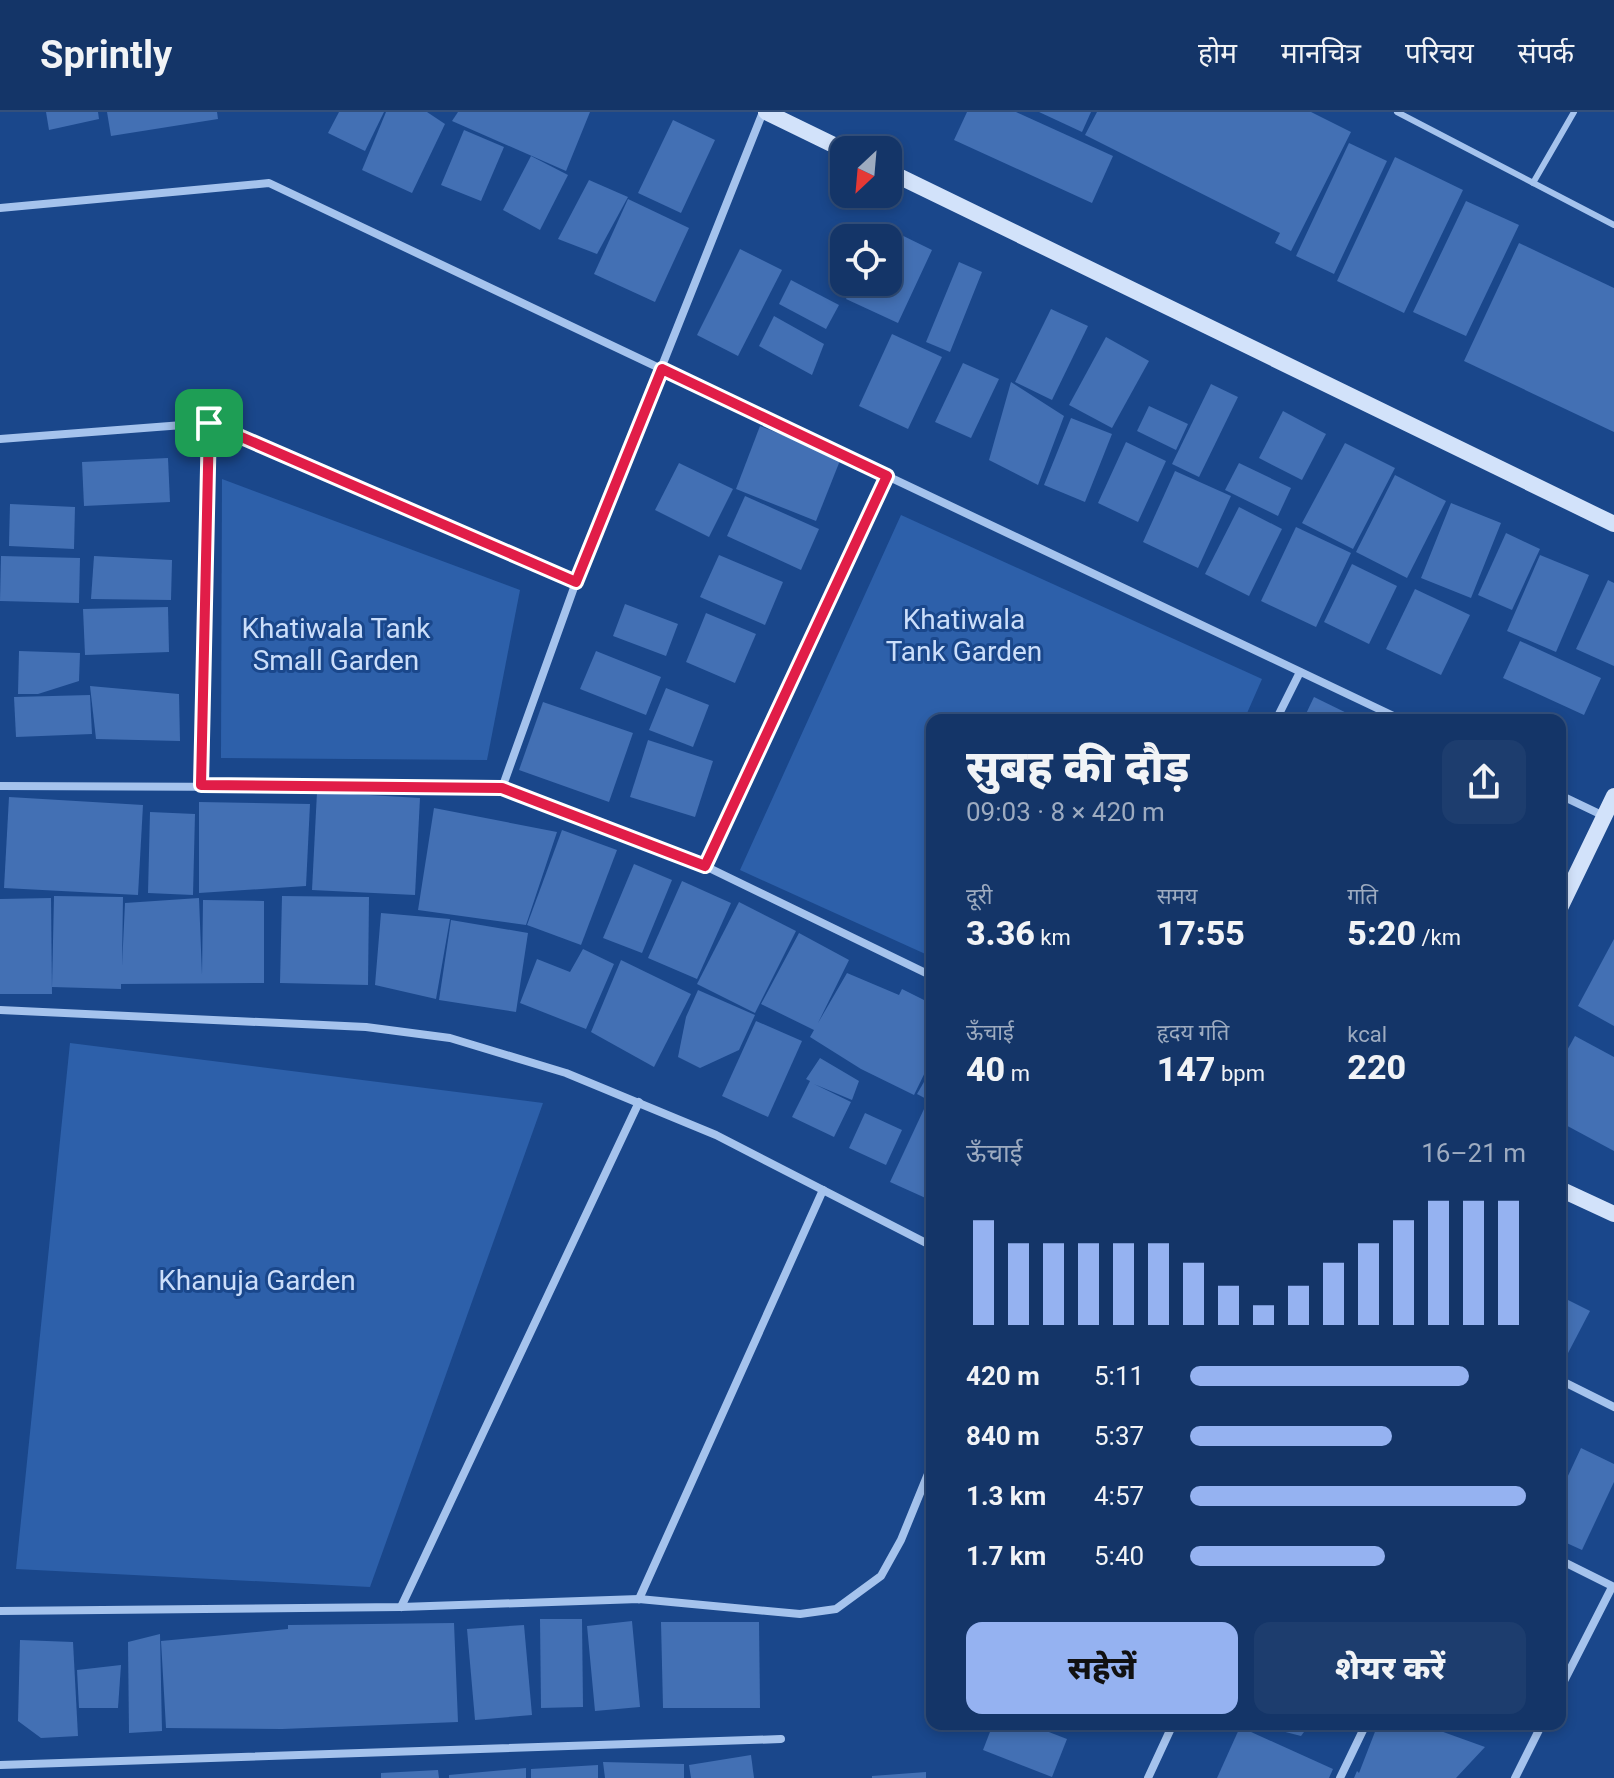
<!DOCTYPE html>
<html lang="hi">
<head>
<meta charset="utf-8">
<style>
  :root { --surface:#143568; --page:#1d3d6e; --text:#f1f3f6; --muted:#9dabc0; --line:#33507c; --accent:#95b2f1 }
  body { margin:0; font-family:Roboto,"Noto Sans Devanagari",sans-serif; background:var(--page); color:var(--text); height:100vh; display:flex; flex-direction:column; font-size:30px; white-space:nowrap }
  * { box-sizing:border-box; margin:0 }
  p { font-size:26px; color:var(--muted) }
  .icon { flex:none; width:44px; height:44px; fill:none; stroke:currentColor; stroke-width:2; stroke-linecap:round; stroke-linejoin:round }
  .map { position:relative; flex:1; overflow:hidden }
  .details { position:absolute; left:926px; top:602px; width:640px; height:1016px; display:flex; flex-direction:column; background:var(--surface); border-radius:16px; box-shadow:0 4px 12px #0003,0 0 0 2px var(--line) }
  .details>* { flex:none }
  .needle { width:52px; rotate:206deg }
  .controls { position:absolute; left:830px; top:24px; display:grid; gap:16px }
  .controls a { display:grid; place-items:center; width:72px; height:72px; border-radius:16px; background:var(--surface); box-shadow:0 4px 12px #0003,0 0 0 2px var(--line); font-size:40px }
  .pin { position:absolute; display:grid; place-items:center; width:68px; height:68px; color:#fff; margin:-34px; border-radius:16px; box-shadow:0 4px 12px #0006 }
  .round { display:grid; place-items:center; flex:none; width:84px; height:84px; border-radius:16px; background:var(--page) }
  .headline { display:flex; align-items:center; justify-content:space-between; height:136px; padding:0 40px }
  h1 { font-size:44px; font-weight:800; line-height:60px }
  .metrics { display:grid; grid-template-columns:repeat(3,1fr); gap:12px; height:136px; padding:8px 40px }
  .metrics div { display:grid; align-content:center }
  .metrics b { font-size:34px; font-weight:800 }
  .metrics small { font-size:22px; font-weight:400 }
  .metrics p { font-size:22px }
  .chart { height:224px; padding:16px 40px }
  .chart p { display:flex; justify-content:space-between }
  .chart svg { width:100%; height:144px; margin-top:8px; stroke:var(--accent); stroke-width:6 }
  .action { display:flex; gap:16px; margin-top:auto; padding:16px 40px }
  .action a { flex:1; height:92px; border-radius:16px; background:var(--accent); color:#111; font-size:32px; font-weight:800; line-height:92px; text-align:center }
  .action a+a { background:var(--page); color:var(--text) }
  ul { padding:0 40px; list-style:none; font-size:26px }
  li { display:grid; grid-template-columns:128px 96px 1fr; align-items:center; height:60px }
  li i { height:20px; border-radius:10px; background:var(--accent) }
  header { display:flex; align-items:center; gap:48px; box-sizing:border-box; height:112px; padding:0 40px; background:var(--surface); border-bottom:2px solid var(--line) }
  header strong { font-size:38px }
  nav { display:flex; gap:44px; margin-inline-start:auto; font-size:28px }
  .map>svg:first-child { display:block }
  .green { fill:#2d60aa }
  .building { fill:#4370b4 }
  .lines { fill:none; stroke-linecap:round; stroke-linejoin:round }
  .lane { stroke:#a5c3ed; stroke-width:6 }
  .street { stroke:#a5c3ed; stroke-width:8 }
  .secondary { stroke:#d2e2fa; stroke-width:16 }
  .route-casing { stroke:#fff; stroke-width:16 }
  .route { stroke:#e11d48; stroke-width:10 }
  .labels { text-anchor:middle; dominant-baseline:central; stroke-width:6; stroke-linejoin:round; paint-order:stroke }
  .park-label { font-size:28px; fill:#cbdefa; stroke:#1a478b }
</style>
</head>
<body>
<header>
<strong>Sprintly</strong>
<nav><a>होम</a><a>मानचित्र</a><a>परिचय</a><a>संपर्क</a></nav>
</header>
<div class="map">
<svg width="1614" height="1666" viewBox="0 0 1614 1666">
  <rect width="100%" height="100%" fill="#1a478b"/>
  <g class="green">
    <polygon points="222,367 520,478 487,648 221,646"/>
    <polygon points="901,403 1262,567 1244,608 932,608 932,845 740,758"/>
    <polygon points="70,931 543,991 370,1475 16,1457"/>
  </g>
  <g class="building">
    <polygon points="46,0 98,0 99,7 49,18"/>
    <polygon points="107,0 217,0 218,7 111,24"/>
    <polygon points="339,0 384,0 365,39 328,21"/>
    <polygon points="386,0 427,0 445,12 412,81 362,58"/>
    <polygon points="458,0 590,0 566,59 452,9"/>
    <polygon points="967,0 1016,0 1113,44 1092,91 954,28"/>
    <polygon points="1039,0 1091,0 1082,20"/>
    <polygon points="1097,0 1311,0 1351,20 1291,139 1275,131 1280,121 1085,23"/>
    <polygon points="673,8 715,28 681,101 638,81"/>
    <polygon points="464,18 504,35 481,89 441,73"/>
    <polygon points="1349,31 1387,49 1334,162 1296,144"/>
    <polygon points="531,44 568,63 540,118 503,98"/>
    <polygon points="1395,45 1463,78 1404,201 1337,169"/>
    <polygon points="589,68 628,85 597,142 558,127"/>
    <polygon points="628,87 689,116 655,190 594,162"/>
    <polygon points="1466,89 1519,113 1466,224 1413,200"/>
    <polygon points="881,113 932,138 898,211 846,187 854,170 888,170 888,126 875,126"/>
    <polygon points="1519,131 1614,176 1614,320 1464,249"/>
    <polygon points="740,137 782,158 738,244 697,223"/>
    <polygon points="959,150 982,160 950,240 926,230"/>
    <polygon points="791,168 839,193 826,217 779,192"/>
    <polygon points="1051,197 1088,214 1052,288 1015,270"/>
    <polygon points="774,204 824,232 812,263 759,234"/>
    <polygon points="892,222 942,245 908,317 859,294"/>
    <polygon points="1106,225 1149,249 1112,316 1069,293"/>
    <polygon points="963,251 999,267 971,326 935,310"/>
    <polygon points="1011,270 1064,304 1038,373 989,348"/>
    <polygon points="1211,272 1238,285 1199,365 1172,352"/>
    <polygon points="1149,294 1188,312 1176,338 1137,319"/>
    <polygon points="1283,299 1326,322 1302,368 1259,346"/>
    <polygon points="1071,306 1112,322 1085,390 1044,373"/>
    <polygon points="760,314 841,346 816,409 736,377"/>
    <polygon points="1126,330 1166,349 1138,410 1098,391"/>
    <polygon points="1345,331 1395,356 1353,437 1302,411"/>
    <polygon points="168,346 170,390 84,394 82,350"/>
    <polygon points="679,351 733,377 709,425 655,398"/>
    <polygon points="1239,351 1291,376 1278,404 1225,378"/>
    <polygon points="1175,359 1231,384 1198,456 1143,430"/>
    <polygon points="1395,363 1446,389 1407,466 1356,440"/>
    <polygon points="745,384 819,417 801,458 727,424"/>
    <polygon points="1451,391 1501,411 1471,486 1421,466"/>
    <polygon points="10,392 75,395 74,437 9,434"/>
    <polygon points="1239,395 1282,417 1249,484 1205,462"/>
    <polygon points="1296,415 1351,441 1316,515 1261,489"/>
    <polygon points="1506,421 1540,437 1512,498 1478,483"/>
    <polygon points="719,443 783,470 765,513 700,485"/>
    <polygon points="1540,443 1589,463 1556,540 1507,519"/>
    <polygon points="1,444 80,446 79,491 0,489"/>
    <polygon points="94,444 172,448 171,488 91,487"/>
    <polygon points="1352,452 1397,474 1369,532 1324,510"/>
    <polygon points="1608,468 1614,471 1614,554 1576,537"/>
    <polygon points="1415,477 1470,503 1441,563 1386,537"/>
    <polygon points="625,492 678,512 666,544 613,524"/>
    <polygon points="168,495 169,540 85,543 83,497"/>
    <polygon points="706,501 756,522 735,571 686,550"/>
    <polygon points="1520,529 1601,566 1584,603 1503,566"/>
    <polygon points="19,539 80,541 79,569 38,582 18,582"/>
    <polygon points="596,539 661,565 646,603 580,577"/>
    <polygon points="90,574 179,582 180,629 96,627"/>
    <polygon points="666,576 709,593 693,635 649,618"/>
    <polygon points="90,583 92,622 16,625 14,585"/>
    <polygon points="1314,585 1361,608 1303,608"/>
    <polygon points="543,590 633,621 609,690 519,658"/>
    <polygon points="648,628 713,649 695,705 630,685"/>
    <polygon points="317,680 420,686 415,783 312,778"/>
    <polygon points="9,685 143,693 138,783 4,776"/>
    <polygon points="199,690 310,692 306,774 199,781"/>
    <polygon points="434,696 557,720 526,813 418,798"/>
    <polygon points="150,700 195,702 193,783 148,781"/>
    <polygon points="562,718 617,738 581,833 527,813"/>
    <polygon points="634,752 672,768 642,841 603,826"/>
    <polygon points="682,769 731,791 697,867 648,846"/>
    <polygon points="54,784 123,785 122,854 125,791 199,786 202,863 203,788 264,789 264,871 121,872 121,877 52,875"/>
    <polygon points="282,784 369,785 368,873 280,871"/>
    <polygon points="51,786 52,882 0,882 0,787"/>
    <polygon points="739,790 796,819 755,901 697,872"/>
    <polygon points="381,801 450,807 436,887 375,873"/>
    <polygon points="451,808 528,821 516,900 439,888"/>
    <polygon points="799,821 849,848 818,911 847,861 899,883 902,877 932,892 932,946 914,983 861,957 810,925 814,918 761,892"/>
    <polygon points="1614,827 1614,914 1578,894"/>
    <polygon points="583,837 614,852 586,917 520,891 537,847 570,860"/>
    <polygon points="621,848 691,882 654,955 591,920"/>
    <polygon points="698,878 755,903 739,938 700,956 678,945 686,905"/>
    <polygon points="756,909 802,929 768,1005 722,984"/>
    <polygon points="1575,924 1614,945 1614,1039 1560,1010 1560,951"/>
    <polygon points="820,946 859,969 852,988 814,972 851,990 834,1025 792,1005 810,969 806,967"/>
    <polygon points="932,956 932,990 917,982"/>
    <polygon points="924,997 932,1001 932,1083 930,1088 890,1070"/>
    <polygon points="865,1001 902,1018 886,1053 849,1036"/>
    <polygon points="1560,1184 1590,1199 1567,1243 1560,1240"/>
    <polygon points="1581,1336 1614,1352 1614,1370 1582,1438 1560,1428 1560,1381"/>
    <polygon points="540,1507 582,1507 583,1595 541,1596"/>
    <polygon points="632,1509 640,1595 595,1599 587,1514"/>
    <polygon points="661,1510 759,1510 760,1596 663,1596"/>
    <polygon points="454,1511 458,1610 282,1617 166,1616 161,1529 288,1517 288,1513"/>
    <polygon points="524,1513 532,1603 475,1608 467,1517"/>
    <polygon points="160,1522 162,1619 129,1621 128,1530"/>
    <polygon points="20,1528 73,1530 78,1624 41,1626 18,1609"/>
    <polygon points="121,1553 118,1596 79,1596 77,1558"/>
    <polygon points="993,1612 1028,1612 1067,1627 1052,1665 983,1638"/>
    <polygon points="1254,1612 1310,1612 1301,1624"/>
    <polygon points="1378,1612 1421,1612 1485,1635 1456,1666 1354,1666 1357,1659 1359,1661"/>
    <polygon points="1240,1615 1333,1657 1329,1666 1217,1666"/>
    <polygon points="751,1643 754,1666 691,1666 689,1653"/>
    <polygon points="603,1650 684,1652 684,1666 605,1666"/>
    <polygon points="598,1653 598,1666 531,1666 531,1657"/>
    <polygon points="526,1656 526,1666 449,1666 449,1663"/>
    <polygon points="438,1658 439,1666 381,1666 381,1661"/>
    <polygon points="926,1660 926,1666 872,1666 872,1664"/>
  </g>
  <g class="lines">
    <g class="lane">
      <polyline points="1397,0 1614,113"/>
      <polyline points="1533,71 1574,0"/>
    </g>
    <g class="street">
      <polyline points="0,96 269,71 1402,608"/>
      <polyline points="0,327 209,311 576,470"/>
      <polyline points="1276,608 1300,560"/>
      <polyline points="201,673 209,311"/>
      <polyline points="0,674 502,676 705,754 932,864"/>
      <polyline points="502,676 576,470 763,0"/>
      <polyline points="1560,683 1604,704"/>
      <polyline points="705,754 887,364"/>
      <polyline points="0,898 366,915 450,926 566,961 716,1023 932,1134"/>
      <polyline points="1560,1268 1614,1295"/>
      <polyline points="1560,1448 1614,1475"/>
      <polyline points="639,1487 823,1078"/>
      <polyline points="401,1495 639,990"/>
      <polyline points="0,1499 401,1495 639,1487 800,1502 836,1497 881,1464 901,1428 932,1352"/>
      <polyline points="1560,1577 1612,1475"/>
      <polyline points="0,1653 781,1627"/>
      <polyline points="1148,1666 1173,1612"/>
      <polyline points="1340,1666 1366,1612"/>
      <polyline points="1515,1666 1542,1612"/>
    </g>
    <g class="secondary">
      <polyline points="766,0 844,38"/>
      <polyline points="888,59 1614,412"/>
      <polyline points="1560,796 1614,684"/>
      <polyline points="1560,1077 1614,1102"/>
    </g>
  </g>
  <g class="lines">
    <defs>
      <polygon id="route" points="662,257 887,364 705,754 502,676 201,673 209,311 576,470"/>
    </defs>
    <use href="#route" class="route-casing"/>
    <use href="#route" class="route"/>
  </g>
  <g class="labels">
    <g class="park-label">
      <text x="964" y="507">Khatiwala<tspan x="964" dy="32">Tank Garden</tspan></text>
      <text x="336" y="516">Khatiwala Tank<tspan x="336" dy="32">Small Garden</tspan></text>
      <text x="257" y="1168">Khanuja Garden</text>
    </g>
  </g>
</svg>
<div class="controls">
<a><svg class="needle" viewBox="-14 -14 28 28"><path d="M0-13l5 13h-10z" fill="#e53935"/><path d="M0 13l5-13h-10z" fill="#9dabc0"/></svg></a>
<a><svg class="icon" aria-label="locate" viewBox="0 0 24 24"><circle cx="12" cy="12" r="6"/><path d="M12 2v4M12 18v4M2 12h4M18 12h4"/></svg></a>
</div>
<div class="pin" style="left:209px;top:311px;background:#1e9e55"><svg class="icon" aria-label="arrive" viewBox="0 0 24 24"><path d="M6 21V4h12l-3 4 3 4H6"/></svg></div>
<section class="details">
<div class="headline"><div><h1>सुबह की दौड़</h1><p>09:03 · 8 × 420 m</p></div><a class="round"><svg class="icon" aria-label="share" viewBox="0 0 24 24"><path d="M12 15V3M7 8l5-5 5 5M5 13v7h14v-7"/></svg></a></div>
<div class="metrics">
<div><p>दूरी</p><b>3.36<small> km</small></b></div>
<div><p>समय</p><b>17:55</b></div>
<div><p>गति</p><b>5:20<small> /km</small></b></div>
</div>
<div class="metrics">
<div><p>ऊँचाई</p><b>40<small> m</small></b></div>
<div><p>हृदय गति</p><b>147<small> bpm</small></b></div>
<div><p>kcal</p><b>220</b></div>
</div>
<div class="chart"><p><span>ऊँचाई</span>16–21 m</p>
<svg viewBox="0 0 160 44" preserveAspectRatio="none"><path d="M5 44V12M15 44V19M25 44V19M35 44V19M45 44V19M55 44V19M65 44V25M75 44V32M85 44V38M95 44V32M105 44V25M115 44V19M125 44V12M135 44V6M145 44V6M155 44V6"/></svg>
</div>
<ul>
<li><b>420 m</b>5:11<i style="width:83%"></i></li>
<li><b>840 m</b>5:37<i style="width:60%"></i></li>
<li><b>1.3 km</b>4:57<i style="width:100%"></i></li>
<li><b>1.7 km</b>5:40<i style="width:58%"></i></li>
</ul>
<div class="action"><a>सहेजें</a><a>शेयर करें</a></div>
</section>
</div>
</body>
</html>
